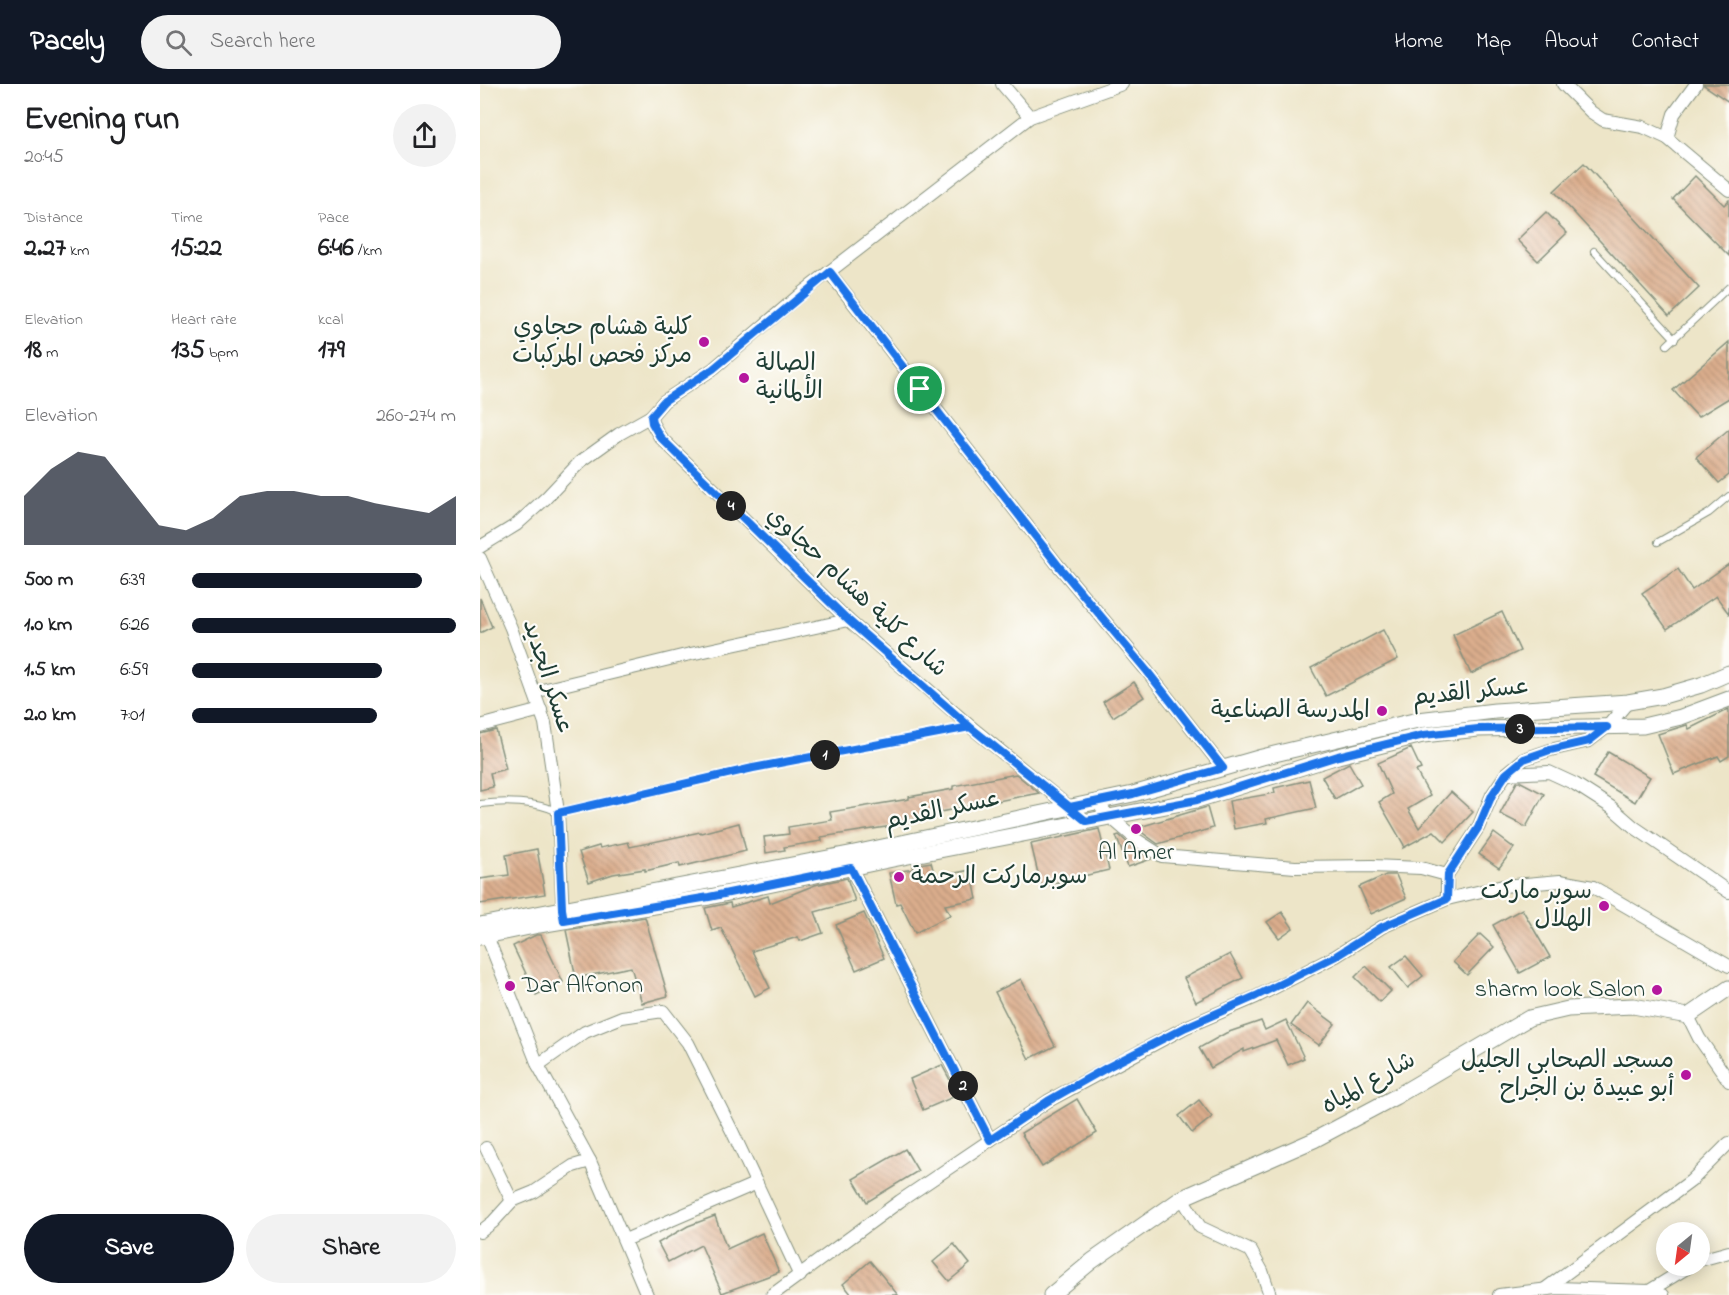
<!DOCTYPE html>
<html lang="en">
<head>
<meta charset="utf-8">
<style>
  :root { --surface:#fff; --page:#f2f2f2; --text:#202124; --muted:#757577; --accent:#111827 }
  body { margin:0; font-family:"Indie Flower","Playpen Sans Arabic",sans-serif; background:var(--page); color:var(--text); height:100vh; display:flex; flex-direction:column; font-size:22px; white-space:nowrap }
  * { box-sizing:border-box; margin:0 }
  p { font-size:20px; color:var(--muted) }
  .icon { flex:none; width:33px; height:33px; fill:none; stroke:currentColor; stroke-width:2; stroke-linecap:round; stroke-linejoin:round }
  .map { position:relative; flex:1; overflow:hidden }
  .panel { display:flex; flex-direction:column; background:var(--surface); width:480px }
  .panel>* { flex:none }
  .needle { width:39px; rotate:209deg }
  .fabs { position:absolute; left:1176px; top:1138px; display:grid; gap:12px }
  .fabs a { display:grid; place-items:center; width:54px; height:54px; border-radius:50%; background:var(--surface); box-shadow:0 3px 15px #0003; font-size:30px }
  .pin { position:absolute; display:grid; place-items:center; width:51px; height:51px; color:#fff; margin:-26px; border:3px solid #fff; border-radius:50%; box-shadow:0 2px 6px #0007 }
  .km { position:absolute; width:30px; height:30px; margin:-15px; border-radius:50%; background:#222; color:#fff; font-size:16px; line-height:30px; text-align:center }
  .round { display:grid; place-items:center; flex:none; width:63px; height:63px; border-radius:32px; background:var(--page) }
  .head { display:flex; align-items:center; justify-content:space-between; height:102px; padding:0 24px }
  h1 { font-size:33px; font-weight:800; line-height:45px }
  .stats { display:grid; grid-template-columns:repeat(3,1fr); gap:9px; height:102px; padding:6px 24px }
  .stats div { display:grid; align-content:center }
  .stats b { font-size:26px; font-weight:800 }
  .stats small { font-size:16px; font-weight:400 }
  .stats p { font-size:16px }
  .chart { height:168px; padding:12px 24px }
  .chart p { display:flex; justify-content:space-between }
  .chart svg { width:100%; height:108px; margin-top:6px; fill:var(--accent); opacity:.7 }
  .button { display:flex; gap:12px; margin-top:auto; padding:12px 24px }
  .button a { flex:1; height:69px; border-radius:36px; background:var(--accent); color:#fff; font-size:24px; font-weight:800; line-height:69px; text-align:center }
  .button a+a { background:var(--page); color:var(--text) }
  ul { padding:0 24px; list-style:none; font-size:20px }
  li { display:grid; grid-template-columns:96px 72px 1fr; align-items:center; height:45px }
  li i { height:15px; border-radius:8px; background:var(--accent) }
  header { display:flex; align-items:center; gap:36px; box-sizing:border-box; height:84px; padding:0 30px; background:var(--accent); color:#fff }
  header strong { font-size:28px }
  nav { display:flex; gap:33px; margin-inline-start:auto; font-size:21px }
  .search { width:420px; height:54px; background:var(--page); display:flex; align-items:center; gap:15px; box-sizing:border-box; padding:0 21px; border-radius:33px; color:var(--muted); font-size:22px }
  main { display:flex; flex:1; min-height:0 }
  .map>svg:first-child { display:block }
  .building { fill:url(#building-back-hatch) }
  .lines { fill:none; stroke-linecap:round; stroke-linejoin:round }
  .service-casing { stroke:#86917e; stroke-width:8 }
  .minor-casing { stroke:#86917e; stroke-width:14 }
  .tertiary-casing { stroke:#86917e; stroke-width:17 }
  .service { stroke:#fff; stroke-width:6 }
  .minor { stroke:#fff; stroke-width:12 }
  .tertiary { stroke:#fff; stroke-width:15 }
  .route-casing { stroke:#fff; stroke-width:12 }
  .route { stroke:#1a73e8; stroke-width:8 }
  .poi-dot { fill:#b5179e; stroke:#fdfcf7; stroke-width:2 }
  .labels { text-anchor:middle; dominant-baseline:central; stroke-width:4.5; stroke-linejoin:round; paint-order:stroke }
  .poi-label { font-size:24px; fill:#1f3d34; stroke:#fdfcf7; text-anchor:end }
  .street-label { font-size:24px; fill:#1f3d34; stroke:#fdfcf7 }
</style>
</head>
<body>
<header>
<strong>Pacely</strong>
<div class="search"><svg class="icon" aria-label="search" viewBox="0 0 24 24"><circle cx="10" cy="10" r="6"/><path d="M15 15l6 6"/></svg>Search here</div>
<nav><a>Home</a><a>Map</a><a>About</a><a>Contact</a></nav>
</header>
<main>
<section class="panel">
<div class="head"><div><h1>Evening run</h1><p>20:45</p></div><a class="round"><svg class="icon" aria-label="share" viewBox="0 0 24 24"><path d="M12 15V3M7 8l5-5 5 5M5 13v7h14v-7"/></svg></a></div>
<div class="stats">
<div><p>Distance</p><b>2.27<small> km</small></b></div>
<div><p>Time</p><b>15:22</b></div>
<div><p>Pace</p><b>6:46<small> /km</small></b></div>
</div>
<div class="stats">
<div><p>Elevation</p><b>18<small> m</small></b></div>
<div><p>Heart rate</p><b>135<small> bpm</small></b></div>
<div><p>kcal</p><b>179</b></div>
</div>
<div class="chart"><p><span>Elevation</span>260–274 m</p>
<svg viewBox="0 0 160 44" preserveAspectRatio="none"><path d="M0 44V24L10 13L20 6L30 8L40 22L50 36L60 38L70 33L80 24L90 22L100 22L110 24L120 24L130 27L140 29L150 31L160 24V44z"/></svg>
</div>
<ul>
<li><b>500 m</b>6:39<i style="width:87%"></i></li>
<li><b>1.0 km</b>6:26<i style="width:100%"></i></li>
<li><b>1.5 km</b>6:59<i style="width:72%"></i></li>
<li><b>2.0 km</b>7:01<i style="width:70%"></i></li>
</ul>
<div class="button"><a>Save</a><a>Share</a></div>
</section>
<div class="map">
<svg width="1249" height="1211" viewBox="0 0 1249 1211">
  <defs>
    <pattern id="building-back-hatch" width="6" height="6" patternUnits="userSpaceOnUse" patternTransform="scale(1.5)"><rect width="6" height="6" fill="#dcae8d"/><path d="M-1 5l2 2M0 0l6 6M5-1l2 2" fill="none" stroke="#b28f74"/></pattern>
  </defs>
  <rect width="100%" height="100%" fill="#fdfcf7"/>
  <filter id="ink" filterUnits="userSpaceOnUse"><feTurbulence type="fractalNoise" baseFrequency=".0167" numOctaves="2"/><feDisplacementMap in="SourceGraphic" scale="12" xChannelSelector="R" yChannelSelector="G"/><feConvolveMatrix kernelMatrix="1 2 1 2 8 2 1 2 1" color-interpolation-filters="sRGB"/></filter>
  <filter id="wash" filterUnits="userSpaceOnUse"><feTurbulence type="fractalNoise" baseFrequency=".008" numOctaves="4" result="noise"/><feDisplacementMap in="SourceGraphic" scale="24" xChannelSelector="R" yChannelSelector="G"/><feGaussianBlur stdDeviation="1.35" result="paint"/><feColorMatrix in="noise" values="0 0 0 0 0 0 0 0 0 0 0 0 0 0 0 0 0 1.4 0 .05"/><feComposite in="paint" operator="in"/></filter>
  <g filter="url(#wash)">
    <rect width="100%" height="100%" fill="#ede5c8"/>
    <g id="blocks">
      <g class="building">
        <polygon points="1224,0 1249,0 1249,18 1224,1"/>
        <polygon points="1104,79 1219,204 1189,232 1074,107"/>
        <polygon points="1215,92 1244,121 1249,116 1249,172 1193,115"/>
        <polygon points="1066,128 1087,149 1058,177 1037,156"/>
        <polygon points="1249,258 1249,314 1218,333 1193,306"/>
        <polygon points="1249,345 1249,391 1239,399 1216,373"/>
        <polygon points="1249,480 1249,530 1236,512 1187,545 1162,509 1198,485 1212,506"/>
        <polygon points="0,514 12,543 0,549"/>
        <polygon points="1022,528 1040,567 991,590 973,551"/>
        <polygon points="903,546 918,575 846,612 831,584"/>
        <polygon points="654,598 664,613 633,633 623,618"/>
        <polygon points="1249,625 1249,672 1241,677 1238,672 1194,690 1178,650 1207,641 1209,645"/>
        <polygon points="16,646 26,685 10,689 13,703 0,706 0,650"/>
        <polygon points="931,664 941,685 936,687 950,712 928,725 939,744 971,708 993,728 965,758 954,747 923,764 924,761 899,718 912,710 898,679"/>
        <polygon points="1128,668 1170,693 1155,718 1113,693"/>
        <polygon points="869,679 881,700 855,715 842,693"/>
        <polygon points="536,690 559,709 460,728 460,731 425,737 425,740 341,753 342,757 304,763 305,766 286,769 284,753 309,750 308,743 352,736 350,728 429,715 429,713 473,705 473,702"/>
        <polygon points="829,696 836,724 786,735 787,739 754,745 749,717 795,709 794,704"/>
        <polygon points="1037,698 1041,698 1064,710 1046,743 1020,730"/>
        <polygon points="727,723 733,744 678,760 656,744"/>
        <polygon points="259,739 266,767 200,783 199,779 165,787 165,785 133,790 109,798 99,768 119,762 120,764 148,758 150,763 220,748 221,749"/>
        <polygon points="619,745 629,786 561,802 551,760"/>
        <polygon points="1014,749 1034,764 1019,784 999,770"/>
        <polygon points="639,751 652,763 671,775 648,783 636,752"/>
        <polygon points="57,765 65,810 0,820 0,795 29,791 26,771"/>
        <polygon points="451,778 455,793 491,786 497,815 465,821 470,831 435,849 420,819 416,820 409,789 434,785 433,781"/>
        <polygon points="906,791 916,791 926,814 891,830 879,803"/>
        <polygon points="367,794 375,817 335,828 343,849 320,857 318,853 272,867 290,904 275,912 241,844 232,847 225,824 250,819 251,823 288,812 290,819 335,801"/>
        <polygon points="1042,825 1070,873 1040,889 1013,841"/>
        <polygon points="802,828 813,844 799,854 787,838"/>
        <polygon points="384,829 404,874 376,886 356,841"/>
        <polygon points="165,833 188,912 162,919 151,883 96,894 86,846"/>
        <polygon points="1000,850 1014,863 987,891 973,878"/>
        <polygon points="56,851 61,851 83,898 56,911 33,862"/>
        <polygon points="750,870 763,894 716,918 704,894"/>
        <polygon points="926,872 943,892 928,904 911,883"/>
        <polygon points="886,882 911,907 900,918 875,893"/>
        <polygon points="541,895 575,962 549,975 515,908"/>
        <polygon points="827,919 855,940 839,961 811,941"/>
        <polygon points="806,936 824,974 808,981 796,956 764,968 764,965 731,984 719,964 746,949 781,937 785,946"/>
        <polygon points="462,981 478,1011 443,1026 430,995"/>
        <polygon points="597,1015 617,1049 562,1083 541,1049"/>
        <polygon points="719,1016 732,1033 712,1049 699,1032"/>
        <polygon points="425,1065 438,1087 387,1118 373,1095"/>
        <polygon points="235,1132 247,1165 282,1149 299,1188 242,1209 221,1161 188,1178 178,1159 208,1142"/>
        <polygon points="474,1160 490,1180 469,1197 453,1178"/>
        <polygon points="390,1177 418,1211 372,1211 363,1200"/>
      </g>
    </g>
  </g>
  <g filter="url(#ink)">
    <use href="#blocks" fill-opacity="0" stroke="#86917e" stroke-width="1.5"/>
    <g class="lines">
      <defs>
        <g id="service">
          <polyline points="1114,167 1195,255"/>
          <polyline points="1187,261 1249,203"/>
          <polyline points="1178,458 1229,429 1249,412"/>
          <path d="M0 720C24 717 56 717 78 728L273 684 490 643"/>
        </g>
        <g id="minor">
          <polyline points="522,0 550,33"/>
          <polyline points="1083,0 1111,28 1123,36 1163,43 1187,54 1249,106"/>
          <polyline points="1187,54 1194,30 1216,0"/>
          <polyline points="349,188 577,480 667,587 743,684"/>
          <polyline points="0,463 36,441 66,414 100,378 139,350 171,332"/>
          <polyline points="0,474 31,544 65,639 78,728 83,833"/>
          <polyline points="54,608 206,571 368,536"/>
          <polyline points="0,642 61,626"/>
          <polyline points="1026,690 1069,688 1095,700 1131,723 1154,743 1249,808"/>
          <polyline points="616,718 629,732 657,756 682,772 815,783 892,782 941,784 967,791"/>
          <polyline points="606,737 491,643 368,536 180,353 172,339 171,332 184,317 233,285 323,208 550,33 642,0"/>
          <polyline points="372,775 371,784 510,1056"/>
          <polyline points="967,815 967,791 998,744 1012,711 1026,690 1044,675 1070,666 1109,657 1127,643 1148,618"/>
          <polyline points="7,852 58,981 110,1077 167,1211"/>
          <polyline points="1208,932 1219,954 1249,997"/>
          <polyline points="58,981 105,948 142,933 183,927 208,959 253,1049 320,1192"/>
          <polyline points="6,1064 32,1117"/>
          <polyline points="702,1114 720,1143 771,1167 782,1187 790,1211"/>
          <polyline points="0,1148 13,1138 32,1117 54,1108 93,1082 110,1077"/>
          <polyline points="145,1156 277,1099"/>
          <polyline points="1220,1176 1249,1168"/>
          <polyline points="1065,1205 1211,1097 1249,1059"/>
          <polyline points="1169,1207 1210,1182"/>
          <polyline points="292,1211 420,1117 568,1017 706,943 776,913 856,872 902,843 967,815 1023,802 1080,797 1113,803 1249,882"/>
          <polyline points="1019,1211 1077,1204 1169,1207 1183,1211"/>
        </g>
        <g id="tertiary">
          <polyline points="0,841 374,769 653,710 782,673 938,636 1015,627 1148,618 1183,612 1221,601 1249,589"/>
          <polyline points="0,853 59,841 229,813 413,775 717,716 858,672 943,651 998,645 1163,642 1201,633 1249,615"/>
          <polyline points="571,1211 612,1177 702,1114 834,1056 915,1013 1049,934 1088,925 1153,922 1208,932 1249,904"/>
        </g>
      </defs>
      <use href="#service" class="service-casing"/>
      <use href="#minor" class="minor-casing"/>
      <use href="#tertiary" class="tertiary-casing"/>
      <use href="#service" class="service"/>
      <use href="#minor" class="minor"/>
      <use href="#tertiary" class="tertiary"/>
    </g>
  </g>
  <g class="lines" filter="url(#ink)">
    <defs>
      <polyline id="route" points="440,305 577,480 667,587 743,684 653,710 590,723 490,643 273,684 78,729 82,825 84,837 229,813 371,784 510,1056 568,1017 628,983 706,943 776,912 856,872 902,843 967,815 968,790 998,744 1012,711 1026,690 1044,675 1070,666 1109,657 1127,643 998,645 944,651 858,672 717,716 606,737 490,643 368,536 180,353 172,339 171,332 184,317 233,285 350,188 440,305"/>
    </defs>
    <use href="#route" class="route-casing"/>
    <use href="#route" class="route"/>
  </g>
  <g class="poi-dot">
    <circle cx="224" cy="258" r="6"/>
    <circle cx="264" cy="294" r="6"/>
    <circle cx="902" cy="627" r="6"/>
    <circle cx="656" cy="745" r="6"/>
    <circle cx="419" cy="793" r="6"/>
    <circle cx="1124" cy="822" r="6"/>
    <circle cx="30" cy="902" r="6"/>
    <circle cx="1177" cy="906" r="6"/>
    <circle cx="1206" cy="991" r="6"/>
  </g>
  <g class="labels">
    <g class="poi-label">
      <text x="212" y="244">كلية هشام حجاوي<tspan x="212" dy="28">مركز فحص المركبات</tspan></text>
      <text x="276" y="280" text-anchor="start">الصالة<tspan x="276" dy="28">الألمانية</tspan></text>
      <text x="890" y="627">المدرسة الصناعية</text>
      <text x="656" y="769" text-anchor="middle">Al Amer</text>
      <text x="431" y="793" text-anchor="start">سوبرماركت الرحمة</text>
      <text x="1112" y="808">سوبر ماركت<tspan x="1112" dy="28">الهلال</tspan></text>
      <text x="42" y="902" text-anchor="start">Dar Alfonon</text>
      <text x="1165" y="906">sharm look Salon</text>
      <text x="1194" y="977">مسجد الصحابي الجليل<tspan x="1194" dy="28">أبو عبيدة بن الجراح</tspan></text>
    </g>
    <g class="street-label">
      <text transform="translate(376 509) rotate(43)">شارع كلية هشام حجاوي</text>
      <text transform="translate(67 593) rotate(72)">عسكر الجديد</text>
      <text transform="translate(991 609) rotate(-6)">عسكر القديم</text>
      <text transform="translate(463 727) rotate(-12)">عسكر القديم</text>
      <text transform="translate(889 1000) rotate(-29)">شارع المياه</text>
    </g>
  </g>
</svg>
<div class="fabs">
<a><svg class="needle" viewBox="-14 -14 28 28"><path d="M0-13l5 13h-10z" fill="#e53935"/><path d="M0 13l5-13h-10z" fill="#757577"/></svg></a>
</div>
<div class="pin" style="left:440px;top:305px;background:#1e9e55"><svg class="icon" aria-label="arrive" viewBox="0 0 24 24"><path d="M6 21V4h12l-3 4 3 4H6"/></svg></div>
<b class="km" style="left:345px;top:671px">1</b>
<b class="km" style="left:483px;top:1002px">2</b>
<b class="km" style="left:1040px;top:645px">3</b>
<b class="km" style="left:251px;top:422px">4</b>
</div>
</main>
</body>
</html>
